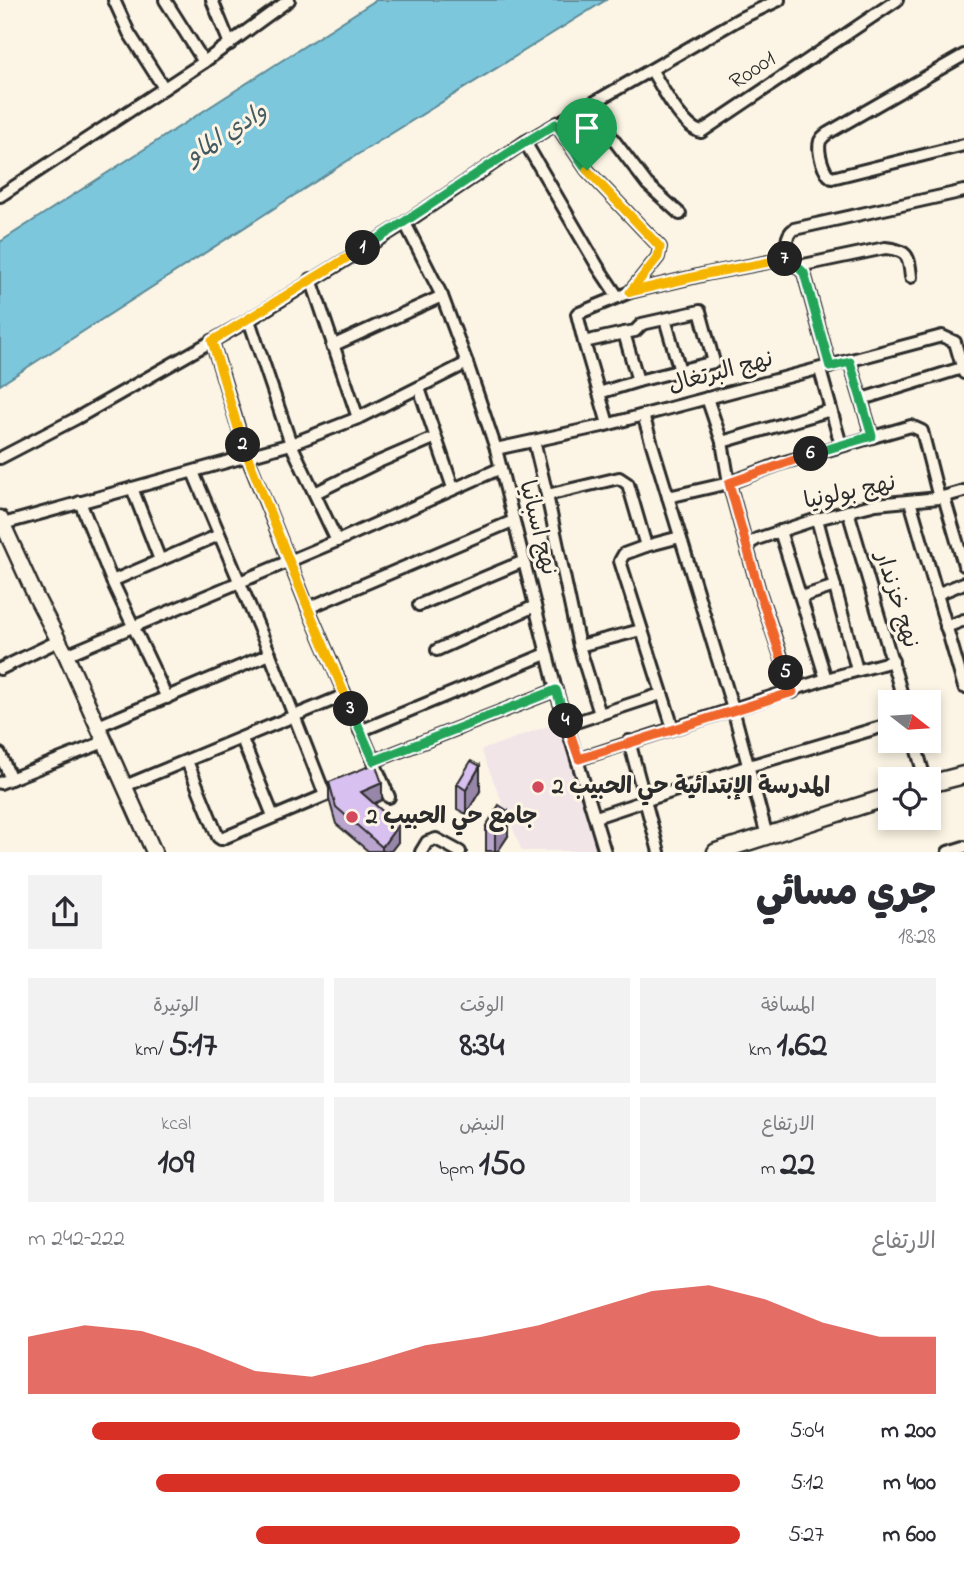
<!DOCTYPE html>
<html lang="ar">
<head>
<meta charset="utf-8">
<style>
  :root { --surface:#fff; --page:#f2f2f3; --text:#2b2b33; --muted:#7c7c81; --accent:#d93025 }
  body { margin:0; font-family:"Indie Flower","Playpen Sans Arabic",sans-serif; background:var(--page); color:var(--text); direction:rtl; height:100vh; display:flex; flex-direction:column; font-size:26px; white-space:nowrap }
  * { box-sizing:border-box; margin:0 }
  p { font-size:23px; color:var(--muted) }
  .icon { flex:none; width:38px; height:38px; fill:none; stroke:currentColor; stroke-width:2; stroke-linecap:round; stroke-linejoin:round }
  .map { position:relative; height:852px; overflow:hidden; direction:ltr }
  .side { display:flex; flex-direction:column; background:var(--surface); flex:1 }
  .side>* { flex:none }
  .needle { width:46px; rotate:107deg }
  .controls { position:absolute; left:878px; top:690px; display:grid; gap:14px }
  .controls a { display:grid; place-items:center; width:63px; height:63px; border-radius:0px; background:var(--surface); box-shadow:0 4px 10px #0003; font-size:35px }
  .pin { position:absolute; display:grid; place-items:center; width:60px; height:60px; color:#fff; margin:-72px -30px; border-radius:50% 50% 50% 0; rotate:-45deg; box-shadow:0 0 7px #0007 }
  .pin .icon { rotate:45deg }
  .km { position:absolute; width:35px; height:35px; margin:-18px; border-radius:50%; background:#222; color:#fff; font-size:19px; line-height:35px; text-align:center }
  .round { display:grid; place-items:center; flex:none; width:74px; height:74px; border-radius:0px; background:var(--page) }
  .summary { display:flex; align-items:center; justify-content:space-between; height:119px; padding:0 28px }
  h1 { font-size:38px; font-weight:800; line-height:52px }
  .figures { display:grid; grid-template-columns:repeat(3,1fr); gap:10px; height:119px; padding:7px 28px }
  .figures div { display:grid; align-content:center; border-radius:0px; background:var(--page); text-align:center }
  .figures b { font-size:35px; font-weight:800 }
  .figures small { font-size:19px; font-weight:400 }
  .figures p { font-size:19px }
  .chart { height:196px; padding:14px 28px }
  .chart p { display:flex; justify-content:space-between }
  .chart svg { width:100%; height:126px; margin-top:7px; fill:var(--accent); opacity:.7 }
  ul { padding:0 28px; list-style:none; font-size:23px }
  li { display:grid; grid-template-columns:112px 84px 1fr; align-items:center; height:52px }
  li i { height:18px; border-radius:9px; background:var(--accent) }
  .map>svg:first-child { display:block }
  .built { fill:#f1e5e8 }
  .water { fill:#7dc7dd; stroke:#5c8996; stroke-width:2 }
  .lines { fill:none; stroke-linecap:round; stroke-linejoin:round }
  .minor-casing { stroke:#2b2b2b; stroke-width:16 }
  .tertiary-casing { stroke:#2b2b2b; stroke-width:19 }
  .secondary-casing { stroke:#2b2b2b; stroke-width:21 }
  .minor { stroke:#fcf5e5; stroke-width:10 }
  .tertiary { stroke:#fcf5e5; stroke-width:14 }
  .secondary { stroke:#fcf5e5; stroke-width:16 }
  .wall { fill:#baa5ce; stroke:#2b2b2b; stroke-width:2 }
  .shaded-wall { fill:#9786a8; stroke:#2b2b2b; stroke-width:2 }
  .building { fill:#d8c0f0; stroke:#2b2b2b; stroke-width:2 }
  .split-1-casing { stroke:#fff; stroke-width:14 }
  .split-2-casing { stroke:#fff; stroke-width:14 }
  .split-3-casing { stroke:#fff; stroke-width:14 }
  .split-4-casing { stroke:#fff; stroke-width:14 }
  .split-5-casing { stroke:#fff; stroke-width:14 }
  .split-6-casing { stroke:#fff; stroke-width:14 }
  .split-7-casing { stroke:#fff; stroke-width:14 }
  .split-8-casing { stroke:#fff; stroke-width:14 }
  .split-1 { stroke:#22a559; stroke-width:9 }
  .split-2 { stroke:#f5b400; stroke-width:9 }
  .split-3 { stroke:#f5b400; stroke-width:9 }
  .split-4 { stroke:#22a559; stroke-width:9 }
  .split-5 { stroke:#f0652b; stroke-width:9 }
  .split-6 { stroke:#f0652b; stroke-width:9 }
  .split-7 { stroke:#22a559; stroke-width:9 }
  .split-8 { stroke:#f5b400; stroke-width:9 }
  .poi-dot { fill:#d1495b; stroke:#fcf5e5; stroke-width:2.5 }
  .labels { text-anchor:middle; dominant-baseline:central; stroke-width:6; stroke-linejoin:round; paint-order:stroke }
  .street-label { font-size:23px; fill:#2b2b2b; stroke:#fcf5e5 }
  .poi-label { font-size:23px; font-weight:bold; fill:#2b2b2b; stroke:#fcf5e5; text-anchor:start }
  .water-label { font-size:24px; font-style:italic; fill:#445a60; stroke:#fcf5e5 }
</style>
</head>
<body>
<div class="map">
<svg width="964" height="852" viewBox="0 0 964 852">
  <rect width="100%" height="100%" fill="#fcf5e5"/>
  <filter id="ink" filterUnits="userSpaceOnUse"><feTurbulence type="fractalNoise" baseFrequency=".0143" numOctaves="2"/><feDisplacementMap in="SourceGraphic" scale="14" xChannelSelector="R" yChannelSelector="G"/><feConvolveMatrix kernelMatrix="1 2 1 2 8 2 1 2 1" color-interpolation-filters="sRGB"/></filter>
  <g filter="url(#ink)">
    <polygon class="built" points="562,721 568,743 566,747 567,751 571,753 599,845 596,851 522,851 481,750"/>
    <polygon class="water" points="376,0 606,0 352,158 0,385 0,242"/>
    <g class="lines">
      <defs>
        <g id="minor">
          <polyline points="114,0 129,33 164,88"/>
          <polyline points="165,0 204,62"/>
          <polyline points="212,0 230,44"/>
          <path d="M964 55 828 133C825 135 822 137 820 141 817 151 823 173 832 178L964 145"/>
          <path d="M652 71C662 87 682 127 701 132L897 0"/>
          <polyline points="588,106 647,184 680,214"/>
          <polyline points="556,124 587,170 660,247 658,257 630,292"/>
          <polyline points="525,142 598,267 618,297"/>
          <polyline points="0,196 204,62 289,0"/>
          <polyline points="405,223 442,296 467,363 496,449 556,690 605,852"/>
          <path d="M789 258C787 248 784 236 794 229L964 191"/>
          <path d="M799 266 885 248C908 250 909 256 911 277"/>
          <polyline points="311,279 358,418"/>
          <polyline points="665,319 680,371"/>
          <polyline points="249,320 291,444 337,541"/>
          <polyline points="624,333 635,331 642,324 700,311 714,362 638,381"/>
          <polyline points="212,341 247,456 308,608 389,797"/>
          <polyline points="584,342 599,393 638,381 624,333 584,342 577,314 630,292 706,274 789,258 804,273 830,367"/>
          <polyline points="332,346 442,296"/>
          <polyline points="850,362 872,436"/>
          <polyline points="820,370 841,445"/>
          <polyline points="419,388 453,488"/>
          <polyline points="599,393 608,424"/>
          <polyline points="707,398 722,442 729,483 759,591 793,692"/>
          <polyline points="862,399 962,368"/>
          <polyline points="643,415 733,709 767,836"/>
          <polyline points="534,441 547,495 619,478 628,484 646,546 680,537"/>
          <polyline points="722,442 831,410"/>
          <polyline points="496,449 602,426 942,336 955,342 964,373"/>
          <polyline points="0,458 77,418 249,320 405,223 525,142 741,18 779,0"/>
          <polyline points="193,472 270,654 325,795"/>
          <polyline points="132,488 160,560"/>
          <polyline points="315,493 376,463 434,438"/>
          <polyline points="547,495 579,646 600,714"/>
          <polyline points="668,497 729,483 782,463 911,426 922,431 939,498"/>
          <polyline points="944,497 964,565"/>
          <polyline points="910,501 964,687"/>
          <polyline points="80,502 112,581 167,698"/>
          <polyline points="848,511 904,702"/>
          <polyline points="817,519 857,670"/>
          <polyline points="3,524 291,444 358,418 467,363"/>
          <polyline points="780,531 826,679"/>
          <polyline points="747,545 757,539 817,519 876,504 939,498 964,491"/>
          <polyline points="646,546 624,554 620,561 673,728"/>
          <polyline points="112,581 219,535"/>
          <polyline points="937,594 964,583"/>
          <polyline points="801,597 835,586"/>
          <polyline points="419,605 524,561"/>
          <polyline points="308,608 513,521"/>
          <polyline points="946,627 964,620"/>
          <polyline points="579,646 641,630"/>
          <polyline points="437,650 535,606"/>
          <polyline points="66,655 337,541 501,468"/>
          <polyline points="0,669 58,641"/>
          <polyline points="567,725 661,694"/>
          <polyline points="98,726 270,654"/>
          <polyline points="360,731 546,654"/>
          <polyline points="242,739 273,816"/>
          <polyline points="914,740 925,779"/>
          <polyline points="629,741 659,852"/>
          <polyline points="0,754 11,779"/>
          <polyline points="579,759 826,679 893,661"/>
          <polyline points="187,761 218,837 221,839 331,793"/>
          <polyline points="374,761 556,690"/>
          <polyline points="0,783 104,742"/>
          <polyline points="125,786 345,695"/>
          <polyline points="596,817 749,766 891,724"/>
          <polyline points="421,852 427,842 436,839 460,852"/>
          <polyline points="948,852 964,847"/>
        </g>
        <polyline id="tertiary" points="0,518 36,597 66,655 154,852"/>
        <g id="secondary">
          <polyline points="929,784 964,775"/>
          <polyline points="716,852 891,796"/>
        </g>
      </defs>
      <use href="#minor" class="minor-casing"/>
      <use href="#tertiary" class="tertiary-casing"/>
      <use href="#secondary" class="secondary-casing"/>
      <use href="#minor" class="minor"/>
      <use href="#tertiary" class="tertiary"/>
      <use href="#secondary" class="secondary"/>
    </g>
    <g class="wall">
      <polygon points="329,782 382,800 374,804 398,842 391,851 368,851 336,824 329,799"/>
      <polygon points="457,784 480,791 466,814 457,809"/>
      <polygon points="486,826 508,836 498,851 486,851"/>
    </g>
    <g class="shaded-wall">
      <polygon points="480,766 480,791 466,814 466,790"/>
      <polygon points="382,783 382,800 361,809 361,792"/>
      <polygon points="508,811 508,836 498,851 495,851 495,832"/>
      <polygon points="398,825 398,842 391,851 382,851 382,847"/>
    </g>
    <g class="building">
      <polygon points="471,761 480,766 466,790 457,784"/>
      <polygon points="372,765 376,766 382,783 361,792 398,825 382,847 336,807 329,782"/>
      <polygon points="499,805 508,811 495,832 486,826"/>
    </g>
  </g>
  <g class="lines" filter="url(#ink)">
    <defs>
      <path id="split-1" d="M363 248C428 209 489 162 556 124L587 170"/>
      <polyline id="split-2" points="243,445 212,341 363,248"/>
      <polyline id="split-3" points="243,445 308,608 351,709"/>
      <polyline id="split-4" points="351,709 374,761 556,690 566,721"/>
      <polyline id="split-5" points="566,721 579,759 793,692 786,673"/>
      <polyline id="split-6" points="786,673 759,591 729,483 811,454"/>
      <polyline id="split-7" points="785,259 789,258 804,273 830,367 850,362 872,436 811,454"/>
      <polyline id="split-8" points="587,170 660,247 658,257 630,292 706,274 785,259"/>
    </defs>
    <use href="#split-1" class="split-1-casing"/>
    <use href="#split-2" class="split-2-casing"/>
    <use href="#split-3" class="split-3-casing"/>
    <use href="#split-4" class="split-4-casing"/>
    <use href="#split-5" class="split-5-casing"/>
    <use href="#split-6" class="split-6-casing"/>
    <use href="#split-7" class="split-7-casing"/>
    <use href="#split-8" class="split-8-casing"/>
    <use href="#split-1" class="split-1"/>
    <use href="#split-2" class="split-2"/>
    <use href="#split-3" class="split-3"/>
    <use href="#split-4" class="split-4"/>
    <use href="#split-5" class="split-5"/>
    <use href="#split-6" class="split-6"/>
    <use href="#split-7" class="split-7"/>
    <use href="#split-8" class="split-8"/>
  </g>
  <g class="poi-dot">
    <circle cx="538" cy="787" r="7"/>
    <circle cx="352" cy="817" r="7"/>
  </g>
  <g class="labels">
    <g class="street-label">
      <text transform="translate(753 71) rotate(-34)">R0001</text>
      <text transform="translate(721 373) rotate(-15)">نهج البرتغال</text>
      <text transform="translate(850 493) rotate(-12)">نهج بولونيا</text>
      <text transform="translate(537 528) rotate(76)">نهج اسبانيا</text>
      <text transform="translate(896 600) rotate(73)">نهج خزندار</text>
    </g>
    <g class="poi-label">
      <text x="552" y="787">المدرسة الإبتدائية حي الحبيب 2</text>
      <text x="366" y="817">جامع حي الحبيب 2</text>
    </g>
    <g class="water-label">
      <text transform="translate(227 135) rotate(-33)">وادي الماو</text>
    </g>
  </g>
</svg>
<div class="controls">
<a><svg class="needle" viewBox="-14 -14 28 28"><path d="M0-13l5 13h-10z" fill="#e53935"/><path d="M0 13l5-13h-10z" fill="#7c7c81"/></svg></a>
<a><svg class="icon" aria-label="locate" viewBox="0 0 24 24"><circle cx="12" cy="12" r="6"/><path d="M12 2v4M12 18v4M2 12h4M18 12h4"/></svg></a>
</div>
<div class="pin" style="left:587px;top:170px;background:#1e9e55"><svg class="icon" aria-label="arrive" viewBox="0 0 24 24"><path d="M6 21V4h12l-3 4 3 4H6"/></svg></div>
<b class="km" style="left:363px;top:248px">1</b>
<b class="km" style="left:243px;top:445px">2</b>
<b class="km" style="left:351px;top:709px">3</b>
<b class="km" style="left:566px;top:721px">4</b>
<b class="km" style="left:786px;top:673px">5</b>
<b class="km" style="left:811px;top:454px">6</b>
<b class="km" style="left:785px;top:259px">7</b>
</div>
<section class="side">
<div class="summary"><div><h1>جري مسائي</h1><p>18:28</p></div><a class="round"><svg class="icon" aria-label="share" viewBox="0 0 24 24"><path d="M12 15V3M7 8l5-5 5 5M5 13v7h14v-7"/></svg></a></div>
<div class="figures">
<div><p>المسافة</p><b>1.62<small> km</small></b></div>
<div><p>الوقت</p><b>8:34</b></div>
<div><p>الوتيرة</p><b>5:17<small> /km</small></b></div>
</div>
<div class="figures">
<div><p>الارتفاع</p><b>22<small> m</small></b></div>
<div><p>النبض</p><b>150<small> bpm</small></b></div>
<div><p>kcal</p><b>109</b></div>
</div>
<div class="chart"><p><span>الارتفاع</span>222–242 m</p>
<svg viewBox="0 0 160 44" preserveAspectRatio="none"><path d="M0 44V24L10 20L20 22L30 28L40 36L50 38L60 33L70 27L80 24L90 20L100 14L110 8L120 6L130 11L140 19L150 24L160 24V44z"/></svg>
</div>
<ul>
<li><b>200 m</b>5:04<i style="width:91%"></i></li>
<li><b>400 m</b>5:12<i style="width:82%"></i></li>
<li><b>600 m</b>5:27<i style="width:68%"></i></li>
</ul>
</section>
</body>
</html>
